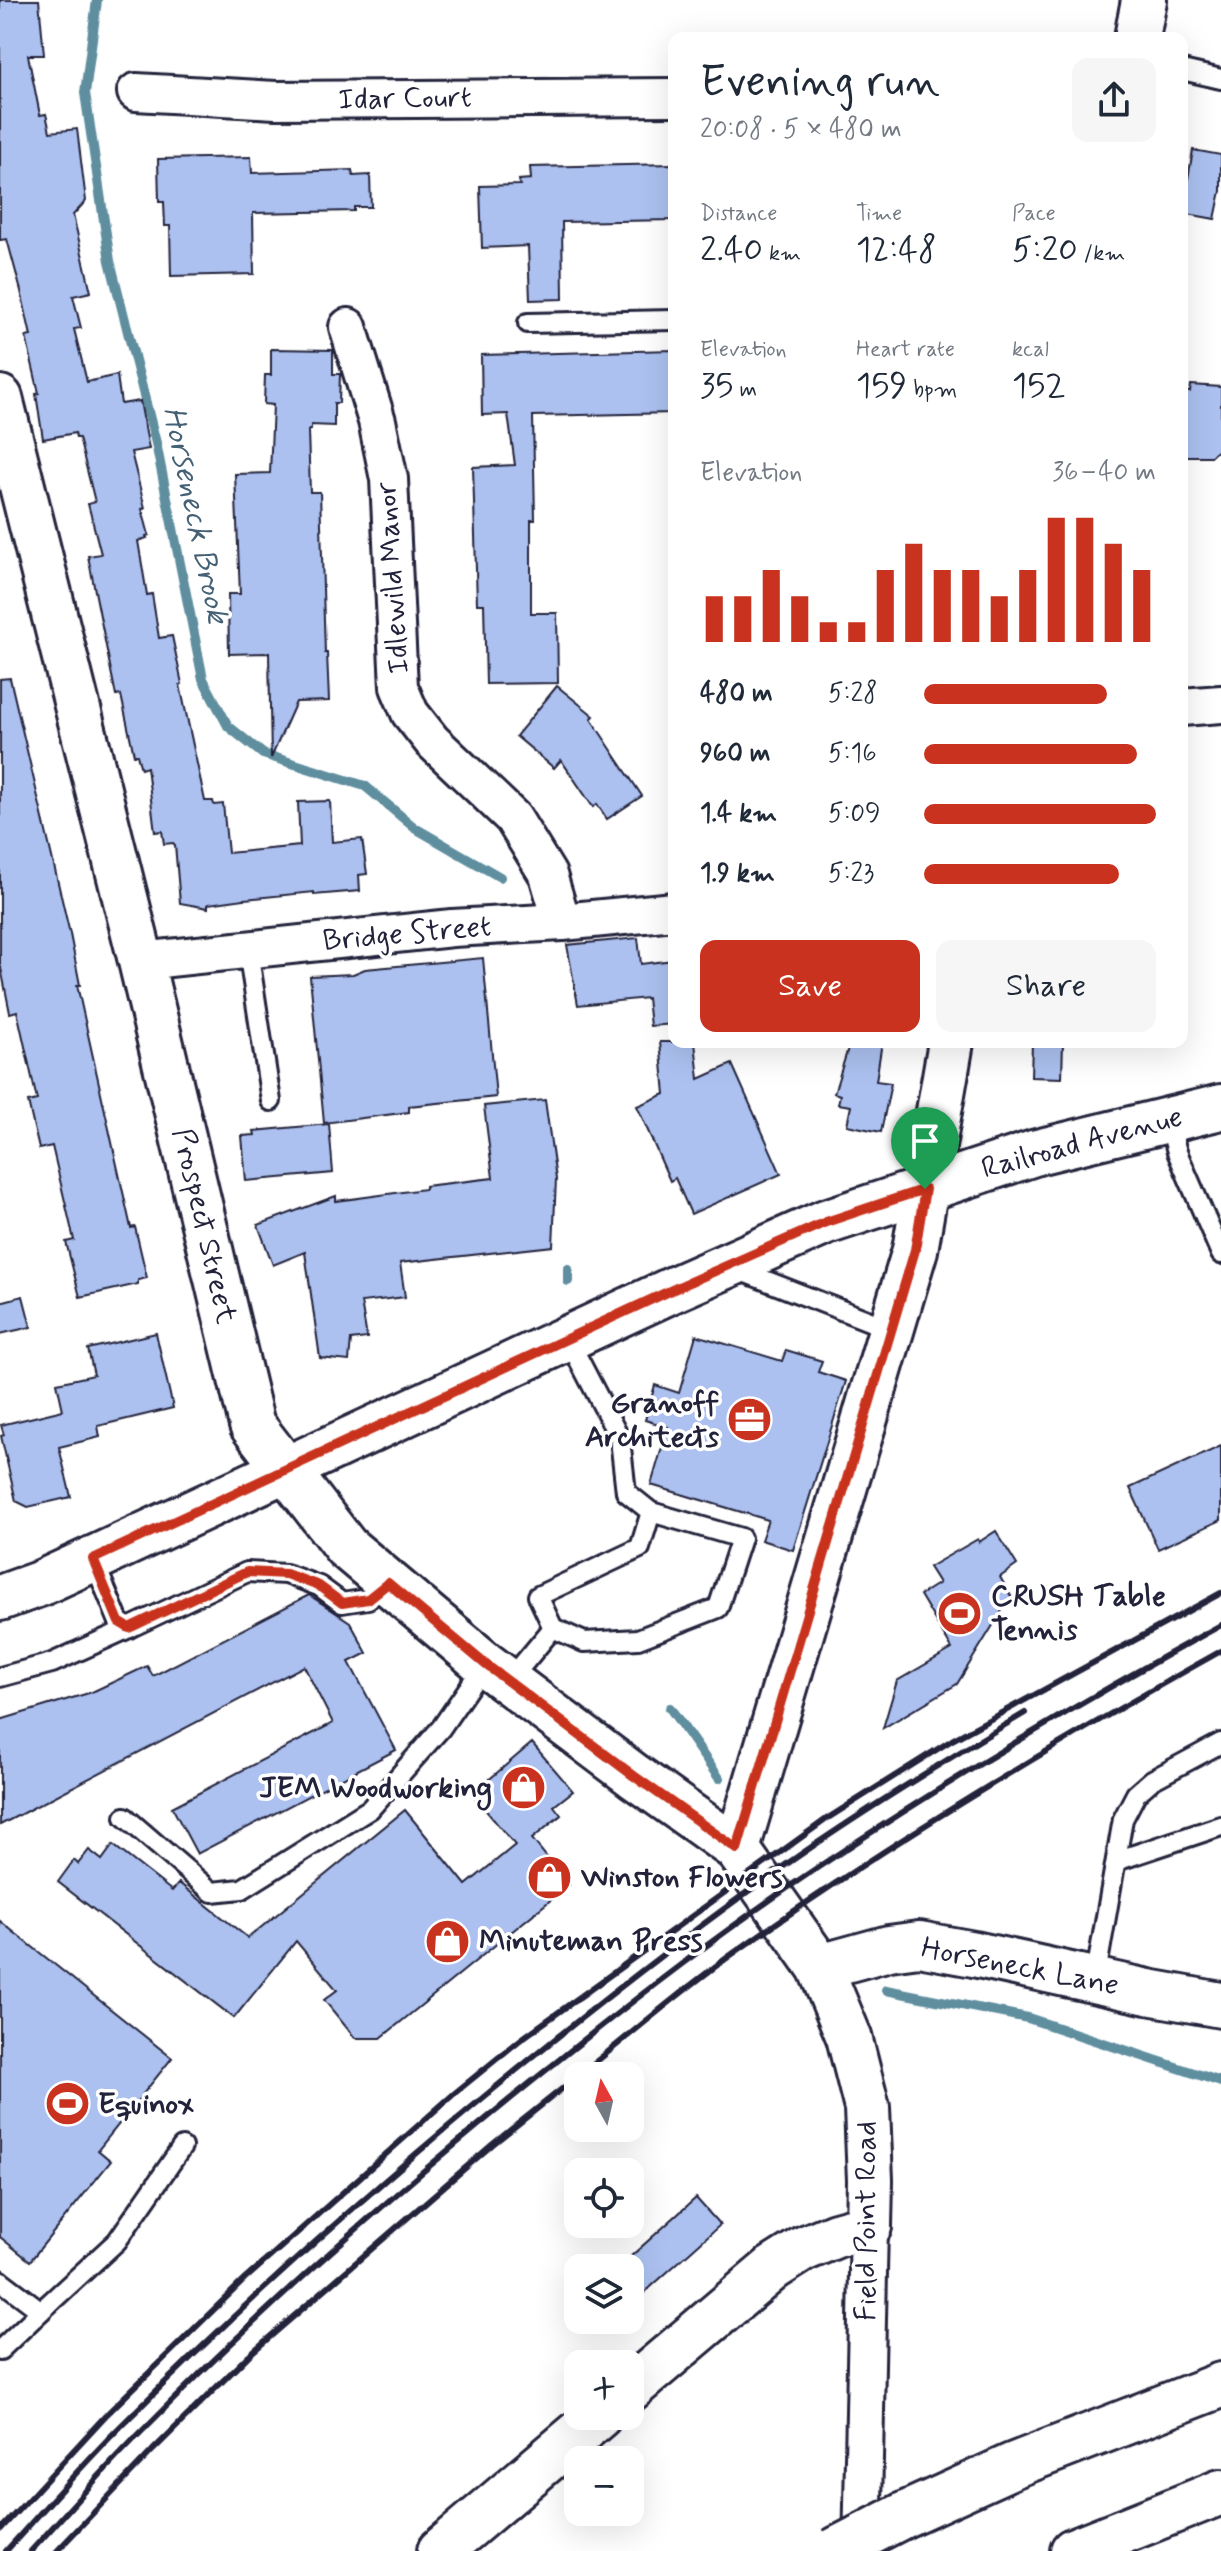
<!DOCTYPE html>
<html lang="en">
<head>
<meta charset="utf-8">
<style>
  :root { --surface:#fff; --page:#f6f6f7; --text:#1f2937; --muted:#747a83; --accent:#c8321e }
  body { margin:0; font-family:Mynerve,sans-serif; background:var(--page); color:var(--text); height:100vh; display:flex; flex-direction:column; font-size:30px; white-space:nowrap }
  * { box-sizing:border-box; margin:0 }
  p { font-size:26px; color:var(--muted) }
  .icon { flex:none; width:44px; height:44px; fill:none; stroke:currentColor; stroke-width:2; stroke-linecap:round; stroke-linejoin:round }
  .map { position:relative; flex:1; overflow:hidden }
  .side { position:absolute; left:668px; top:32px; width:520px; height:1016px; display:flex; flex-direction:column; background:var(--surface); border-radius:16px; box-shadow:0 8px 32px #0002 }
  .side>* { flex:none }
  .needle { width:52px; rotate:352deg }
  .controls { position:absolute; left:564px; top:2062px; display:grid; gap:16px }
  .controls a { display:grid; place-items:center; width:80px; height:80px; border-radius:16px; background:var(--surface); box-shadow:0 8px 32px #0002; font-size:40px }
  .pin { position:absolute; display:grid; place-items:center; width:68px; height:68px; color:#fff; margin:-82px -34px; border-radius:50% 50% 50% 0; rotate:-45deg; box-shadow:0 0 8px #0007 }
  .pin .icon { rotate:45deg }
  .round { display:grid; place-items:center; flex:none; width:84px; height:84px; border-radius:16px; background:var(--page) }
  .head { display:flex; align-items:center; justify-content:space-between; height:136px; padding:0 32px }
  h1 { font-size:44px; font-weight:600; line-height:60px }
  .figures { display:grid; grid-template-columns:repeat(3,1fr); gap:12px; height:136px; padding:8px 32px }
  .figures div { display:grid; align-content:center }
  .figures b { font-size:34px; font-weight:600 }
  .figures small { font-size:22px; font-weight:400 }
  .figures p { font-size:22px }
  .chart { height:224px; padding:16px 32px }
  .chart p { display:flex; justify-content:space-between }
  .chart svg { width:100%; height:144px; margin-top:8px; stroke:var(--accent); stroke-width:6 }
  .action { display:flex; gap:16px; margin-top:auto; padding:16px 32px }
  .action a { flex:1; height:92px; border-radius:16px; background:var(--accent); color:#fff; font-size:32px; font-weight:600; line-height:92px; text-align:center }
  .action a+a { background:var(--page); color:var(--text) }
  ul { padding:0 32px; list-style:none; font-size:26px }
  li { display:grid; grid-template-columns:128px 96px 1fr; align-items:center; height:60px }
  li i { height:20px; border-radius:10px; background:var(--accent) }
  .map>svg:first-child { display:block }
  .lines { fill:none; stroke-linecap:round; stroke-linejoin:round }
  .stream { stroke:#5e8e9f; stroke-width:10 }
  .building { fill:#acc1f0; stroke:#22223b; stroke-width:2 }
  .service-casing { stroke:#22223b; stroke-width:24 }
  .minor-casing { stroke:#22223b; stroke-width:42 }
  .tertiary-casing { stroke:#22223b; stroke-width:50 }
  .secondary-casing { stroke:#22223b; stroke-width:50 }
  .motorway-casing { stroke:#22223b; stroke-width:50 }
  .service { stroke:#fff; stroke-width:18 }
  .minor { stroke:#fff; stroke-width:36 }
  .tertiary { stroke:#fff; stroke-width:44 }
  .secondary { stroke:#fff; stroke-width:44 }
  .motorway { stroke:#fff; stroke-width:44 }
  .rail { stroke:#22223b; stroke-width:6 }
  .motorway-bridge-casing { stroke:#22223b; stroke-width:50; stroke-linecap:butt }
  .motorway-bridge { stroke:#fff; stroke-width:44 }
  .route-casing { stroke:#fff; stroke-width:16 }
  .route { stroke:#c8321e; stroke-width:10 }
  .labels { text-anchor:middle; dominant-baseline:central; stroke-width:7; stroke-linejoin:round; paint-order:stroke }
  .street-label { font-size:30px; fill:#22223b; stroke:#fff }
  .poi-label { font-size:30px; font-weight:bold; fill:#22223b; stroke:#fff; text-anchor:start }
  .water-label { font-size:32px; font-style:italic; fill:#456175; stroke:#fff }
</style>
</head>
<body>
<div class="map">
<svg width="1221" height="2551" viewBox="0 0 1221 2551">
  <rect width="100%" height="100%" fill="#fff"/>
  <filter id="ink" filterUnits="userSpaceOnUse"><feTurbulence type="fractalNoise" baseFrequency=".0125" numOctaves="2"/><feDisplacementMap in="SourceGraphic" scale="16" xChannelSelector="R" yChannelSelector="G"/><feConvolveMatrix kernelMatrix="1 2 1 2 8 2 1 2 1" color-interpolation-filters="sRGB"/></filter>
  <g filter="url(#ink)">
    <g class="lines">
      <g class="stream">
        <polyline points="97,0 85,93 110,261 156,443 203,679 228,726 263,754 365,786 415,828 500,877"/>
        <polyline points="568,1269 568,1281"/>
        <polyline points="670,1708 719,1778"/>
        <polyline points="886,1990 1028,2018 1221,2082"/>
      </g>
    </g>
    <g class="building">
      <polygon points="0,0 39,0 44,55 28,55 40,115 46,114 50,132 77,129 86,201 73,215 91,292 73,296 81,328 74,329 87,382 117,375 121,404 140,401 149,449 131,452 145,508 142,509 149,535 146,536 147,538 138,541 147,595 152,594 159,638 172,636 182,684 180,685 205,801 213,801 214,805 223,804 228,853 300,846 298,802 330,801 332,842 362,839 367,874 359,875 360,891 314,895 314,892 244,899 208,904 208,908 180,903 175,845 173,843 164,844 162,831 155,832 147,767 141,769 137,755 134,755 121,695 116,696 88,556 101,554 88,504 95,502 79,438 76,438 75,433 43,439 36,394 39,393 26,337 31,336 21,291 7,239 0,240"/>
      <polygon points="1193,150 1221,155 1221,191 1215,219 1182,213"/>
      <polygon points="251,157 252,173 352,170 353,176 370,175 371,207 354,207 354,211 253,213 254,274 171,276 170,226 165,226 164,202 159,202 158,159"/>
      <polygon points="674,164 674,220 562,222 563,299 530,300 528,246 482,248 480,186 520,185 519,180 531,179 530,167"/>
      <polygon points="271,349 333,350 333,374 340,374 339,403 334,403 334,426 311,425 311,430 308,430 310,492 320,492 325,653 327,653 329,701 296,702 271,758 269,653 229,654 228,594 240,594 235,474 270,473 273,405 264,404 265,375 271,375"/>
      <polygon points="674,350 674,413 533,416 535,520 531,520 531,613 557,613 558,683 486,684 484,604 477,604 473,467 515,465 508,414 482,415 481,355"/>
      <polygon points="1191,385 1221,387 1221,447 1211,456 1182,456 1182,391 1190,392"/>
      <polygon points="10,678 70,934 80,985 77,985 131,1228 135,1227 147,1278 138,1280 138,1284 80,1297 66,1242 74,1240 52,1146 39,1149 28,1102 37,1100 17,1011 10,1013 0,963 0,679"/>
      <polygon points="557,686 594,716 591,719 642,796 607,819 597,804 593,807 561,760 554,768 516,736"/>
      <polygon points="638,938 641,964 674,960 674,1024 650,1026 647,998 578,1005 567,945"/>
      <polygon points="483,958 496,1097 409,1106 409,1112 324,1123 310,976 353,974 365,969"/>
      <polygon points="660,1042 695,1042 699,1079 732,1064 781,1174 691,1214 675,1178 670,1181 637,1106 665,1094"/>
      <polygon points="850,1042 882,1042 876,1081 891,1083 881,1132 847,1125 851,1106 838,1104 840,1095 834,1093"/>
      <polygon points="1032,1042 1063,1042 1062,1078 1031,1077"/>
      <polygon points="545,1100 556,1179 553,1246 400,1263 405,1297 361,1302 367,1338 351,1340 349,1361 320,1358 305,1252 273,1265 258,1225 336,1196 336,1201 425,1189 425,1186 493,1178 484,1106"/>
      <polygon points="329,1124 333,1173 246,1181 242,1136 255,1135 254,1131"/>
      <polygon points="23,1296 31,1327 0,1334 0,1302"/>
      <polygon points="156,1333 173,1408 98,1426 100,1437 59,1447 71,1497 28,1507 16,1501 1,1436 4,1435 1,1425 63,1410 57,1383 94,1375 88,1349"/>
      <polygon points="696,1335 782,1361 786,1350 822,1361 818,1372 846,1381 793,1550 761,1540 768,1520 651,1485 668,1427 645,1420 655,1385 679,1393"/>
      <polygon points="1221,1446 1221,1520 1158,1549 1130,1488"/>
      <polygon points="996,1531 1017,1565 1000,1577 1011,1596 957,1684 883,1728 897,1681 952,1649 920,1595 939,1583 929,1567 978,1539 979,1542"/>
      <polygon points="309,1595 350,1622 367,1653 349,1662 396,1750 197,1854 172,1807 333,1723 304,1666 0,1825 0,1720 92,1692 147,1666 153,1676"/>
      <polygon points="532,1743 573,1791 554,1806 561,1815 532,1839 569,1885 381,2038 355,2038 324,2000 337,1990 296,1941 234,2018 58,1882 74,1860 78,1864 89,1850 102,1860 113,1845 172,1891 179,1883 248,1938 405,1810 466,1885 515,1845 472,1794"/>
      <polygon points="0,1921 172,2058 98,2150 111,2161 30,2261 0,2237"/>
      <polygon points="696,2198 720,2225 644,2293 630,2277 630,2268 620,2266"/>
    </g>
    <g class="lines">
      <defs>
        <g id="service">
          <polyline points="1182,70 1221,79"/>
          <polyline points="528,323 674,320"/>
          <polyline points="248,950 271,1101"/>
          <polyline points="1168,1119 1177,1152 1221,1254"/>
          <polyline points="736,1269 890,1329"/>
          <polyline points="568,1339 620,1439 626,1492 651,1512 741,1538 718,1608 638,1639 584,1642 553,1628 538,1596 640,1548 651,1512"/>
          <polyline points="93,1559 119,1622 129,1628 247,1572 286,1574 319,1586 342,1603 368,1599 388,1583"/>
          <polyline points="0,1677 52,1663 129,1628"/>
          <polyline points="509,1681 553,1628"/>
          <polyline points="125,1817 212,1892 242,1889 370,1809 441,1728 485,1664"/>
          <polyline points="1116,1861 1221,1826"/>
          <polyline points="1095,1980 1123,1819 1136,1794 1152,1780 1221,1743"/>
          <polyline points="0,2280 41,2311 0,2350"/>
          <polyline points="41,2311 117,2241 182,2147"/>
        </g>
        <g id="minor">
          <polyline points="136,92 276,100 674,97"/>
          <polyline points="348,327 377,421 389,479 399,687 410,713 432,741 513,818 548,875 562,922"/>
          <polyline points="1182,707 1221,704"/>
          <polyline points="141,961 452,928 562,922 674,911"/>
          <polyline points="862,2551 869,2226"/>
        </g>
        <polyline id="tertiary" points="0,398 141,961 252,1425 346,1547 485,1664 634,1776 737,1849"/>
        <g id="secondary">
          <polyline points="1137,38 1144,0"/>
          <polyline points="0,1598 39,1584 93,1559 674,1289 826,1222 1037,1152 1221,1107"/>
          <polyline points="820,1967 889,1948 919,1944 974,1954 1148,1992 1221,2005"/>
          <polyline points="869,2226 870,2180 867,2108 849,2037 820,1967 737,1849 915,1250 951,1042"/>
        </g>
        <g id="motorway">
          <polyline points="630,2389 773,2268 803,2249 836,2235 869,2226"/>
          <polyline points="906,2514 1012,2466 1221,2385"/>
          <polyline points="440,2551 599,2416"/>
          <polyline points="1073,2551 1221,2492"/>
        </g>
      </defs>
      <use href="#service" class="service-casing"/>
      <use href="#minor" class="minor-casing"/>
      <use href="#tertiary" class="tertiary-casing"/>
      <use href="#secondary" class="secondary-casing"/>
      <use href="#motorway" class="motorway-casing"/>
      <use href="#service" class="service"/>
      <use href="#minor" class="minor"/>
      <use href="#tertiary" class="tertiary"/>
      <use href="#secondary" class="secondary"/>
      <use href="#motorway" class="motorway"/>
      <g class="rail">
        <path d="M578 2076C629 2036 678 1993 731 1955 888 1843 1053 1745 1221 1651"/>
        <polyline points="0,2530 107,2414 245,2279 456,2092 520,2040 828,1818 952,1740 1221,1593"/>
        <path d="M6 2551C46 2507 85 2461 128 2419 261 2286 403 2161 550 2043 636 1974 724 1906 816 1844 884 1798 954 1755 1025 1713"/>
        <path d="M31 2551C67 2512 102 2471 140 2433 272 2299 413 2176 560 2059 647 1989 736 1921 829 1860 956 1776 1087 1698 1221 1625"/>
        <polyline points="57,2551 153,2450 249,2355 493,2144 578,2076"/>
      </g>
      <defs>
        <polyline id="motorway-bridge" points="834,2551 906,2514"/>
      </defs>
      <use href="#motorway-bridge" class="motorway-bridge-casing"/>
      <use href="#motorway-bridge" class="motorway-bridge"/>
    </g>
  </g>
  <g class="lines" filter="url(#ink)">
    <defs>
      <polygon id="route" points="925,1189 915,1250 737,1849 634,1776 485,1664 388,1583 368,1599 342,1603 319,1586 286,1574 247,1572 129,1628 119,1622 93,1559 674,1289 826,1222"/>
    </defs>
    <use href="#route" class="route-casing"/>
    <use href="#route" class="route"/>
  </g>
  <defs>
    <symbol id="office-disc" viewBox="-11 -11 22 22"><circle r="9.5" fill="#c8321e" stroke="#fff"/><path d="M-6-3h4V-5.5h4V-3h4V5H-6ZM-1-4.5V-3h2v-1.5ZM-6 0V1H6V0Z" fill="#fff"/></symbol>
    <symbol id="stadium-disc" viewBox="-11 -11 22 22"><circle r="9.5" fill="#c8321e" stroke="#fff"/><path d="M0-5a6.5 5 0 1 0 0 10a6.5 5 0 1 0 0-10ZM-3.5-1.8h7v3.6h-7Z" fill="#fff"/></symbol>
    <symbol id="shop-disc" viewBox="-11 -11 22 22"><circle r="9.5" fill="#c8321e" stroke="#fff"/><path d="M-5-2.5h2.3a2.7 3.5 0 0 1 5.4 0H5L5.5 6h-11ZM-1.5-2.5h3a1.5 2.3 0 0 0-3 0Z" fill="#fff"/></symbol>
  </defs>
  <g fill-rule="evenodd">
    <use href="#office-disc" x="724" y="1394" width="51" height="51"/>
    <use href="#stadium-disc" x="934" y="1588" width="51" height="51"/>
    <use href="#shop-disc" x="498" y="1762" width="51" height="51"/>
    <use href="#shop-disc" x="524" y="1852" width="51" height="51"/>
    <use href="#shop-disc" x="422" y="1916" width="51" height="51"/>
    <use href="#stadium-disc" x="42" y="2078" width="51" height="51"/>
  </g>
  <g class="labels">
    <g class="street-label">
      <text transform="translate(405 99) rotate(-1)">Idar Court</text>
      <text transform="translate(393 578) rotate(-94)">Idlewild Manor</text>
      <text transform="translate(407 934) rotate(-5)">Bridge Street</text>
      <text transform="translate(1082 1143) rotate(-15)">Railroad Avenue</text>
      <text transform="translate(204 1226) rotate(77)">Prospect Street</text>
      <text transform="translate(1020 1967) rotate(11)">Horseneck Lane</text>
      <text transform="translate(866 2221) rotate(-90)">Field Point Road</text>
    </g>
    <g class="poi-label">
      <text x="719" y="1403" text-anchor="end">Granoff<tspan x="719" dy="34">Architects</tspan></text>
      <text x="991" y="1596">CRUSH Table<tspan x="991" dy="34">Tennis</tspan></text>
      <text x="492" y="1788" text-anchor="end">JEM Woodworking</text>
      <text x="581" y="1877">Winston Flowers</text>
      <text x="479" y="1941">Minuteman Press</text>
      <text x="98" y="2104">Equinox</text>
    </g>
    <g class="water-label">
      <text transform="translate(195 515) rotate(78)">Horseneck Brook</text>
    </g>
  </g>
</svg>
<div class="controls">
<a><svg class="needle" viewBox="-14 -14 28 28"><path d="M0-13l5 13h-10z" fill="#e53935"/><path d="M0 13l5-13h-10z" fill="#747a83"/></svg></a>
<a><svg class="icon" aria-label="locate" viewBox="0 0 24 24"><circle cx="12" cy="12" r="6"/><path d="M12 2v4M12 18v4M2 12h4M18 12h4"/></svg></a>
<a><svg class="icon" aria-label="layers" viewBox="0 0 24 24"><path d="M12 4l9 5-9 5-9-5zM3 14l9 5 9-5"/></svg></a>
<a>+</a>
<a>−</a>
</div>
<div class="pin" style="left:925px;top:1189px;background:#1e9e55"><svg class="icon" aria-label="arrive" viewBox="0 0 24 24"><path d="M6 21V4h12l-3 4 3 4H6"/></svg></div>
<section class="side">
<div class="head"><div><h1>Evening run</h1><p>20:08 · 5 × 480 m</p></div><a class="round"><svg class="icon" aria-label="share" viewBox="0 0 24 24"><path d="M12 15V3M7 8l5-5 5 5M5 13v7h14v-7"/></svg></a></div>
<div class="figures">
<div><p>Distance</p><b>2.40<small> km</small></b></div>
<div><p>Time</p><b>12:48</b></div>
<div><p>Pace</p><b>5:20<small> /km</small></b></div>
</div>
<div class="figures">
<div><p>Elevation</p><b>35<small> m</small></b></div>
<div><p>Heart rate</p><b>159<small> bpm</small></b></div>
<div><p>kcal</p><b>152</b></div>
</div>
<div class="chart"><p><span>Elevation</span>36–40 m</p>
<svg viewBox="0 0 160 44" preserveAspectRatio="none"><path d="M5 44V30M15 44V30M25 44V22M35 44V30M45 44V38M55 44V38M65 44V22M75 44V14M85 44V22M95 44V22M105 44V30M115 44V22M125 44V6M135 44V6M145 44V14M155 44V22"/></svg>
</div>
<ul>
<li><b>480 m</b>5:28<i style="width:79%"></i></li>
<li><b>960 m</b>5:16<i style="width:92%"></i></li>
<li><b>1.4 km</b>5:09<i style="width:100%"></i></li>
<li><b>1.9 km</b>5:23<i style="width:84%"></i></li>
</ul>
<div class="action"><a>Save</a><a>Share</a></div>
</section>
</div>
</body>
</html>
